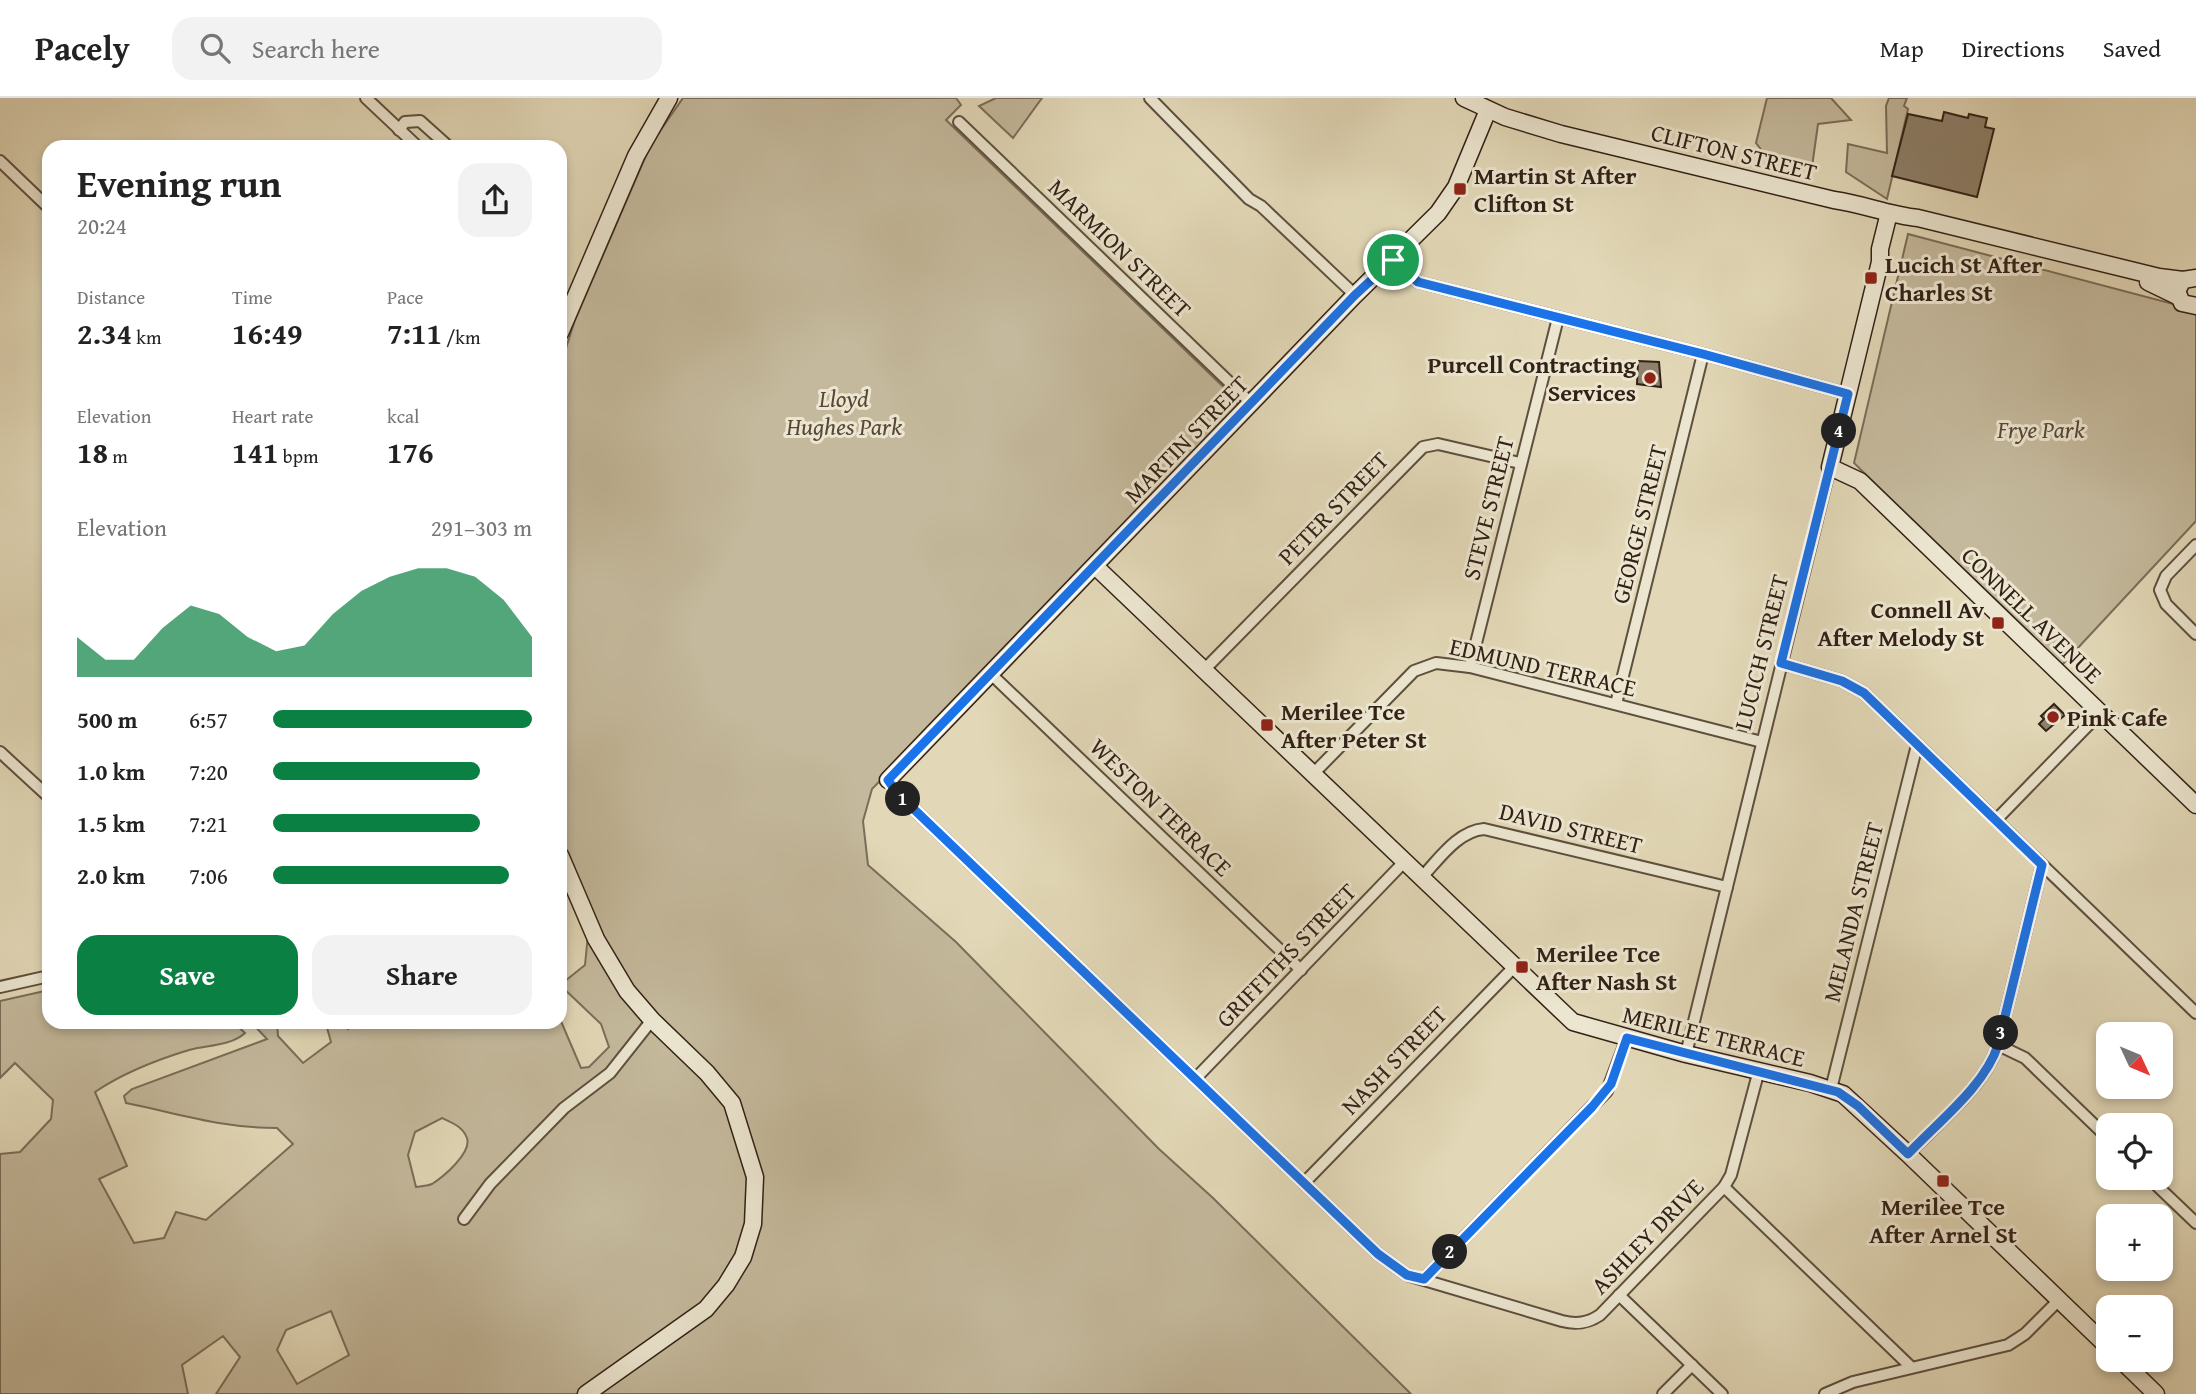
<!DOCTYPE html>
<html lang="en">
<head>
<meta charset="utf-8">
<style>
  :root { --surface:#fff; --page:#f2f2f2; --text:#222; --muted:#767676; --line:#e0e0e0; --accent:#0b8043 }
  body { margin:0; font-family:"Gentium Book Plus",serif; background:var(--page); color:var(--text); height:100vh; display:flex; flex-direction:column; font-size:26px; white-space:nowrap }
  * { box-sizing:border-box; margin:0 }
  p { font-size:23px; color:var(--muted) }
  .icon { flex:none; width:38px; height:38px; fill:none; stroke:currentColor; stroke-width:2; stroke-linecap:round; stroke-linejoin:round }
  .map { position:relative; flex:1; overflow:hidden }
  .details { position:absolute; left:42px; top:42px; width:525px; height:889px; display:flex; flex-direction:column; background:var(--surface); border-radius:21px; box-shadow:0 4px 10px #0003 }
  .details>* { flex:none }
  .needle { width:46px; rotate:134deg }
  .fabs { position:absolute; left:2096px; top:924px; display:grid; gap:14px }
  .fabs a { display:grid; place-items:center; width:77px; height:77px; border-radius:14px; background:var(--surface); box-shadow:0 4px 10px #0003; font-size:35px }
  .pin { position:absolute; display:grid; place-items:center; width:60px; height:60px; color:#fff; margin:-30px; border:4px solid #fff; border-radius:50%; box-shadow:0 2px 7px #0007 }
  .km { position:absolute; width:35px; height:35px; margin:-18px; border-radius:50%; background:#222; color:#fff; font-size:19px; line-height:35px; text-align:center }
  .round { display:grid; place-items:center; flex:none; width:74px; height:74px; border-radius:21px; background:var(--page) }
  .summary { display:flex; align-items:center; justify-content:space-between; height:119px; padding:0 35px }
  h1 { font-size:38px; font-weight:700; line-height:52px }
  .metrics { display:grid; grid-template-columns:repeat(3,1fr); gap:10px; height:119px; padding:7px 35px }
  .metrics div { display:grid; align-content:center }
  .metrics b { font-size:30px; font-weight:700 }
  .metrics small { font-size:19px; font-weight:400 }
  .metrics p { font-size:19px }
  .chart { height:196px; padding:14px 35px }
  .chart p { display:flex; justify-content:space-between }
  .chart svg { width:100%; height:126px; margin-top:7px; fill:var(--accent); opacity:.7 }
  .primary-button { display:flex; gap:14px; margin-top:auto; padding:14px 35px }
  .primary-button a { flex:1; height:80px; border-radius:21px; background:var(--accent); color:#fff; font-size:28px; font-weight:700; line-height:80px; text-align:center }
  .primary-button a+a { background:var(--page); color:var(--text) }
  ul { padding:0 35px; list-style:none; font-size:23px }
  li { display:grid; grid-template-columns:112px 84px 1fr; align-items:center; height:52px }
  li i { height:18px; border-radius:9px; background:var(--accent) }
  header { display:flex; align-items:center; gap:42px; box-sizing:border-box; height:98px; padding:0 35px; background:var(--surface); border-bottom:2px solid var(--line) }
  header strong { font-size:33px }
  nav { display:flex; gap:38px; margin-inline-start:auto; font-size:24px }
  .search { width:490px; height:63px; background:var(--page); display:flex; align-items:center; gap:18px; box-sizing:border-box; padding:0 24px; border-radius:21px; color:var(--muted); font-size:26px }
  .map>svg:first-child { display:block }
  .green { fill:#c4b99c; stroke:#7b6d59; stroke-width:2; fill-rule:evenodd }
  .building { fill:#8e806a; stroke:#322116; stroke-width:2 }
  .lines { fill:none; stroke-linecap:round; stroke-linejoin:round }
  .street-casing { stroke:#5e4f3e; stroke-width:14 }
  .secondary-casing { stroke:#322116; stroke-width:19 }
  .street { stroke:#ece6d0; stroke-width:10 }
  .secondary { stroke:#ece6d0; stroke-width:16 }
  .route-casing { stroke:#fff; stroke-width:14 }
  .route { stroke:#1a73e8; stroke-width:9 }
  .poi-dot { fill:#8f2418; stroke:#ece6d0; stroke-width:2.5 }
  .labels { text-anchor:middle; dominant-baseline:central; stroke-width:6; stroke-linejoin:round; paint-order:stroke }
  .street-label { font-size:24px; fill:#322116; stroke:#ece6d0 }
  .poi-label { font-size:24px; font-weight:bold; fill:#322116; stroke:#ece6d0; text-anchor:start }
  .park-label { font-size:24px; font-style:italic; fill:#564738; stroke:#ece6d0 }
</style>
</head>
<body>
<header>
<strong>Pacely</strong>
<div class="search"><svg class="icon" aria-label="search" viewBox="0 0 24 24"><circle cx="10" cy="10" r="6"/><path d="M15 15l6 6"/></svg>Search here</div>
<nav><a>Map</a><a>Directions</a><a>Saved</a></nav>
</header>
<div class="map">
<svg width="2196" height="1296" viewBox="0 0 2196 1296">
  <rect width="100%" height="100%" fill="#e2d8b7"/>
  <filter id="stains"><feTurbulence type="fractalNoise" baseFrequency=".00286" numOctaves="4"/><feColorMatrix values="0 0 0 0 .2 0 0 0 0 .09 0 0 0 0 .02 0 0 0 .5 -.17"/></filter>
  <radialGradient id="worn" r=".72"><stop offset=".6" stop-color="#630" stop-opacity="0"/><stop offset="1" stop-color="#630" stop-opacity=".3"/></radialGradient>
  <g class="green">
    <path d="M683 0H956L961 7 946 22 1237 302V312L872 691 863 723 868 767 956 844 1159 1051 1213 1100 1411 1296H216L240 1259 223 1238 182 1267 188 1296H0V1056L20 1054 51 1021 53 1002 15 965 0 980V903L49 892V924H233L245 935C231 948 207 947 189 952 156 962 123 975 95 994L127 1068 99 1081 134 1145 164 1140 176 1114 206 1122 293 1046 277 1030C221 1030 181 1016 126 1005L124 998 132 991 267 941 251 924H277L278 938 303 965 331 944 326 926 344 924 348 931 359 924H519L521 927 560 924V921L581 970 589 969 609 949 601 926 560 887 585 867 590 816 560 746V258L566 250 575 222 651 46ZM442 1020C453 1025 463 1029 467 1040 472 1055 443 1079 432 1086 427 1088 421 1088 416 1089L408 1057 415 1034ZM331 1213 349 1257 297 1286 277 1252 286 1232Z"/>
    <polygon points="996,0 1042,0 1013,40 979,8"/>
    <polygon points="1767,0 1831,0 1851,22 1818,26 1812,69 1775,69 1756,45"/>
    <polygon points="1889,0 1907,0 1904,8 1908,11 1887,101 1846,74 1848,46 1887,55 1886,8"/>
    <polygon points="1908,136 2196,212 2196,423 2062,567 1854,365"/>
  </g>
  <g class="building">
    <polygon points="1944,14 1968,20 1969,16 1987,20 1985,29 1994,31 1977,99 1892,78 1908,16 1942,23"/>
    <polygon points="1638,263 1659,264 1661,289 1637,286"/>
    <polygon points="2054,606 2065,617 2046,633 2039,626 2044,621 2041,618"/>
  </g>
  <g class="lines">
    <defs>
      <g id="street">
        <polyline points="366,0 418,49"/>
        <polyline points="1150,0 1249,101 1261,108 1355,197"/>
        <polyline points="959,24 1252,306"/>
        <polyline points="399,32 405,24 420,23 449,49"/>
        <polyline points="0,63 49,110"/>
        <polyline points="1393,162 1418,184 1703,256 1848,296"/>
        <polyline points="2196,447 2166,478 2160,492 2166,506 2196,536"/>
        <polyline points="1781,565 1842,583 1864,595 2196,915"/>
        <polyline points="1470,569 1558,220"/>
        <polyline points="1204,572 1423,349 1438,346 1520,365"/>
        <polyline points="992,577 1301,872"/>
        <polyline points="1616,606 1703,256"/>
        <polyline points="0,654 49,699"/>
        <polyline points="1314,675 1414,573 1436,565 1470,569 1762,644"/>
        <path d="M888 682 897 695 1378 1156 1407 1177 1562 1223C1577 1227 1588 1225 1600 1217L1724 1089 1731 1077 1759 972"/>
        <polyline points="1996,722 2100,615"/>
        <path d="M1422 779C1439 761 1458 733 1484 731L1727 789"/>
        <polyline points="0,889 49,878"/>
        <polyline points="1998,947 2025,960 2109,1041"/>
        <polyline points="1686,956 1830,369"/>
        <polyline points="1196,980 1405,763"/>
        <polyline points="1831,991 1917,647"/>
        <path d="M1908 1056C1938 1025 1985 988 1998 947L2042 767"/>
        <polyline points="2149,1080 2196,1125"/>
        <polyline points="1304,1085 1514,869"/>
        <polyline points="1724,1089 1911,1269"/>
        <polyline points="464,1121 490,1086 564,1010 610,975 652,922"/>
        <polyline points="1424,1181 1607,993 1627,940"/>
        <polyline points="1619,1197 1722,1296"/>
        <polyline points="1663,1296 1692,1267"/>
        <polyline points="1825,1296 1853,1284 2008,1247 2025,1236 2059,1202"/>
      </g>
      <g id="secondary">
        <path d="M1464 0 1505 19 1561 36 1834 102C1863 106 1889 117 1918 120L2159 179 2183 182"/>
        <polyline points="1889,115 1880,151 1880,164 1830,369 1860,383 2196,707"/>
        <polyline points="2196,180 2183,182 2177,193 2182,205 2196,208"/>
        <polyline points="2148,184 2177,198"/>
        <polyline points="560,235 636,58 669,0"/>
        <polyline points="1095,468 1573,924 1686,956 1810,985 1843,996 1908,1056 2109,1250"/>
        <polyline points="888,682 1355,197 1438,115 1456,89 1488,12"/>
        <polyline points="560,757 596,841 627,893 652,922 707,975 732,1005 755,1079 753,1126 743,1159 726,1187 706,1211 586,1296"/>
        <polyline points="2121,1262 2156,1296"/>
      </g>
    </defs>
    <use href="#street" class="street-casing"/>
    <use href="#secondary" class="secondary-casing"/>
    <use href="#street" class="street"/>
    <use href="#secondary" class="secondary"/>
  </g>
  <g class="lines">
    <defs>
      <path id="route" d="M1393 162 1418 184 1703 256 1848 296 1781 565 1842 583 1864 595 2042 767 1998 947C1985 988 1938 1024 1908 1056L1858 1008 1838 994 1627 940 1611 986 1592 1009 1424 1181 1407 1177 1378 1156 897 695 888 682 1355 197Z"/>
    </defs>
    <use href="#route" class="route-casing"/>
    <use href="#route" class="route"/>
  </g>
  <g class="poi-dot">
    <rect x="1453" y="84" width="14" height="14" rx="3.5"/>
    <rect x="1864" y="173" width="14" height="14" rx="3.5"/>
    <circle cx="1650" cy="280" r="7"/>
    <rect x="1991" y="518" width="14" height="14" rx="3.5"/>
    <circle cx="2053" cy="619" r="7"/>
    <rect x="1260" y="620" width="14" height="14" rx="3.5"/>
    <rect x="1515" y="862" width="14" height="14" rx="3.5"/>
    <rect x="1936" y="1076" width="14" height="14" rx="3.5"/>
  </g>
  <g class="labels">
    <g class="street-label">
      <text transform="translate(1734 54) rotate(14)">CLIFTON STREET</text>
      <text transform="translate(1120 150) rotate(44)">MARMION STREET</text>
      <text transform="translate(1186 341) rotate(-46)">MARTIN STREET</text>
      <text transform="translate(1333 410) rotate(-46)">PETER STREET</text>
      <text transform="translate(1488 410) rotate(-76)">STEVE STREET</text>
      <text transform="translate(1639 426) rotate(-76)">GEORGE STREET</text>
      <text transform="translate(2032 517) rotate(44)">CONNELL AVENUE</text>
      <text transform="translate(1761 554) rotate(-76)">LUCICH STREET</text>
      <text transform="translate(1543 569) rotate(13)">EDMUND TERRACE</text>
      <text transform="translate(1161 709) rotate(44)">WESTON TERRACE</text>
      <text transform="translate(1571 730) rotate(14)">DAVID STREET</text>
      <text transform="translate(1853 814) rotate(-76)">MELANDA STREET</text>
      <text transform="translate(1286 857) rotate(-46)">GRIFFITHS STREET</text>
      <text transform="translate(1714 938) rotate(14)">MERILEE TERRACE</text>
      <text transform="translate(1394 962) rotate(-46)">NASH STREET</text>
      <text transform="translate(1647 1138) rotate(-46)">ASHLEY DRIVE</text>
    </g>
    <g class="poi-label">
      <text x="1474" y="77">Martin St After<tspan x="1474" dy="28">Clifton St</tspan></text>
      <text x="1885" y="166">Lucich St After<tspan x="1885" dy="28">Charles St</tspan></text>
      <text x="1636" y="266" text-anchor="end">Purcell Contracting<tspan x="1636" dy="28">Services</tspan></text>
      <text x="1984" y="511" text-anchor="end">Connell Av<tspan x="1984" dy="28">After Melody St</tspan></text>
      <text x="1281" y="613">Merilee Tce<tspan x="1281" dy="28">After Peter St</tspan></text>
      <text x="2067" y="619">Pink Cafe</text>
      <text x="1536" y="855">Merilee Tce<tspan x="1536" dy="28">After Nash St</tspan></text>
      <text x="1943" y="1108" text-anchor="middle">Merilee Tce<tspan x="1943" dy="28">After Arnel St</tspan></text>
    </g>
    <g class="park-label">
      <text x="844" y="300">Lloyd<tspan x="844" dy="28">Hughes Park</tspan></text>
      <text x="2041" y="331">Frye Park</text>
    </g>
  </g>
  <rect width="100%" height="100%" filter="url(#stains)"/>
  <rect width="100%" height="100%" fill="url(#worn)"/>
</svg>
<div class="fabs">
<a><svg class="needle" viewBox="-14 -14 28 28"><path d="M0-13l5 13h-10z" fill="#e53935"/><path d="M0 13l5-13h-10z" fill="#767676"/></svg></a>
<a><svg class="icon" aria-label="locate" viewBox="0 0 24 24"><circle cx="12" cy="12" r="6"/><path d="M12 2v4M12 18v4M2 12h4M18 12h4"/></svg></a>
<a>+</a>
<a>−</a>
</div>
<div class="pin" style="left:1393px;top:162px;background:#1e9e55"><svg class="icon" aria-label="arrive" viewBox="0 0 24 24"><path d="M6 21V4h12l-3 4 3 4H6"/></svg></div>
<b class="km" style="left:903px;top:701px">1</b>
<b class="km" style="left:1450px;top:1154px">2</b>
<b class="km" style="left:2001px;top:935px">3</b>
<b class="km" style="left:1839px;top:333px">4</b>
<section class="details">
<div class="summary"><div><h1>Evening run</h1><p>20:24</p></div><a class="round"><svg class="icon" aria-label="share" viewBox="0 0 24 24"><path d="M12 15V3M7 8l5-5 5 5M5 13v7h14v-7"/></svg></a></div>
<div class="metrics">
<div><p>Distance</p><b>2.34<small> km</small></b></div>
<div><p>Time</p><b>16:49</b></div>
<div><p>Pace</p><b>7:11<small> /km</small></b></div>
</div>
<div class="metrics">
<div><p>Elevation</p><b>18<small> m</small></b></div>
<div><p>Heart rate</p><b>141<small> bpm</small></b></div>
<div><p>kcal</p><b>176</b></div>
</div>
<div class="chart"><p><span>Elevation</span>291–303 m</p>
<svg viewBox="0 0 160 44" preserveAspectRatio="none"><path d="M0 44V30L10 38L20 38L30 27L40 19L50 22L60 30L70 35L80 33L90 22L100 14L110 9L120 6L130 6L140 9L150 17L160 30V44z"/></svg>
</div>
<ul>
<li><b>500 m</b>6:57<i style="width:100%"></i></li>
<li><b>1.0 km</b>7:20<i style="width:80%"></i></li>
<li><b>1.5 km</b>7:21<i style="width:80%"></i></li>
<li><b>2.0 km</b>7:06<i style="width:91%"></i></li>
</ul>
<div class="primary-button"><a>Save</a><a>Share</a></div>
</section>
</div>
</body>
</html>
